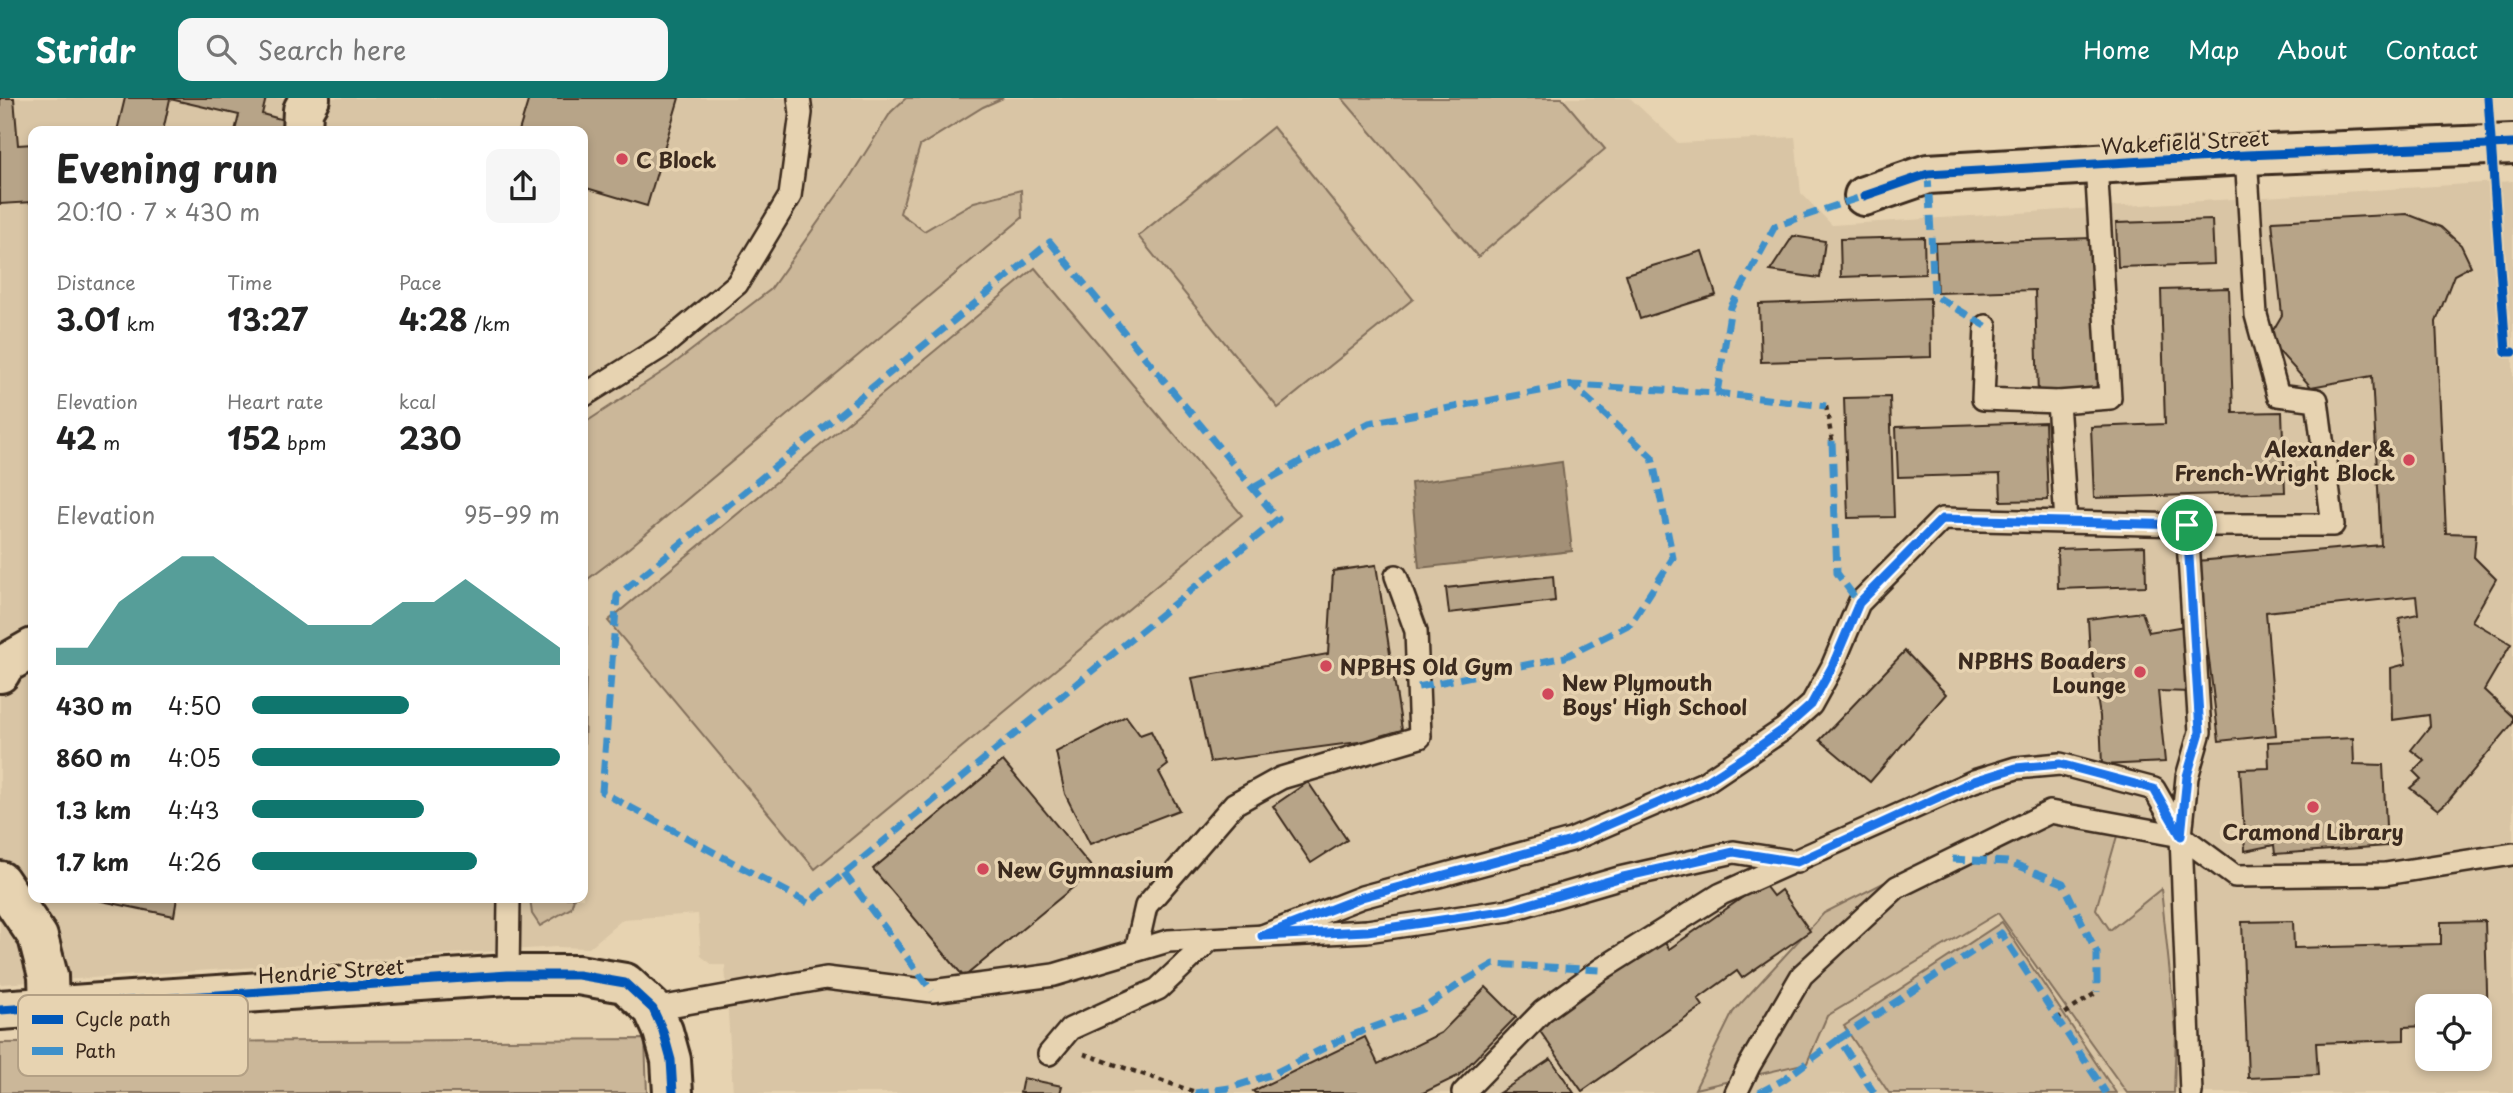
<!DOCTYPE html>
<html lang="en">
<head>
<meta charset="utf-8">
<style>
  :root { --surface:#fff; --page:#f6f6f6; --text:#222; --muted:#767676; --accent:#0f766e }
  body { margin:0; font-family:"Playpen Sans",sans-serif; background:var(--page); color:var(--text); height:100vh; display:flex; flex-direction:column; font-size:26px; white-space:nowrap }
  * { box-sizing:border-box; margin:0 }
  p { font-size:23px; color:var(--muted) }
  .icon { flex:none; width:38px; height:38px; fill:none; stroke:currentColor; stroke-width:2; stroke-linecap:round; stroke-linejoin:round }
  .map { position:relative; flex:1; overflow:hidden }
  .side { position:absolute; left:28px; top:28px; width:560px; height:777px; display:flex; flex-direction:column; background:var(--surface); border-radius:14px; box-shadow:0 4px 10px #0003 }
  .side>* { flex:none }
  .fabs { position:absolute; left:2415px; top:896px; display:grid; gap:14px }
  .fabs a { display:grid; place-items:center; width:77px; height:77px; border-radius:14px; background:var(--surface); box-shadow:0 4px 10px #0003; font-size:35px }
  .pin { position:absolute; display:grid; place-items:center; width:60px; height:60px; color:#fff; margin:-30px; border:4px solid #fff; border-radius:50%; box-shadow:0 2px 7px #0007 }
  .round { display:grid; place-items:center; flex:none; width:74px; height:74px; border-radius:14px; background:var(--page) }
  .head { display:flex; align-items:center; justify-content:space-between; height:119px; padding:0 28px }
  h1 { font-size:38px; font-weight:700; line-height:52px }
  .figures { display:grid; grid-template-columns:repeat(3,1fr); gap:10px; height:119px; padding:7px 28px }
  .figures div { display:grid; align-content:center }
  .figures b { font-size:30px; font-weight:700 }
  .figures small { font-size:19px; font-weight:400 }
  .figures p { font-size:19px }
  .chart { height:196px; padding:14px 28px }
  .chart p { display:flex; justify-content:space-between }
  .chart svg { width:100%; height:126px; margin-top:7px; fill:var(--accent); opacity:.7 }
  ul { padding:0 28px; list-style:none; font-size:23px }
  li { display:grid; grid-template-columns:112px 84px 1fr; align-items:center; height:52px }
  li i { height:18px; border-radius:9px; background:var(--accent) }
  header { display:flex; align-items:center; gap:42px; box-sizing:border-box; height:98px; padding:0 35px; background:var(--accent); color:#fff }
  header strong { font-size:33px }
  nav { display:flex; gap:38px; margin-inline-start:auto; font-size:24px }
  .search { width:490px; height:63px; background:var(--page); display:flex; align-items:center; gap:18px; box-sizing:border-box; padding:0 24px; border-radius:14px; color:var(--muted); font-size:26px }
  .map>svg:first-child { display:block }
  .built { fill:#d9c5a5; fill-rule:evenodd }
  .green { fill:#cbb799; stroke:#83705c; stroke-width:2 }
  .water { fill:#a39077; stroke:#796753; stroke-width:2 }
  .building { fill:#b7a488; stroke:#3b2a1e; stroke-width:2 }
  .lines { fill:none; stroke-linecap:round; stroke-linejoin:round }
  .lane-casing { stroke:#3b2a1e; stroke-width:26 }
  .street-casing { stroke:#3b2a1e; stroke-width:44 }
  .path { stroke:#3b2a1e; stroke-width:4.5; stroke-dasharray:5 5; stroke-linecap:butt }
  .lane { stroke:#e7d3b1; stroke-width:21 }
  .street { stroke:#e7d3b1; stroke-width:38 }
  .quiet { stroke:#3e90ca; stroke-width:7; stroke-dasharray:14 7; stroke-linecap:butt }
  .cycleway-casing { stroke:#e7d3b1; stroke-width:13 }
  .cycleway { stroke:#0057b8; stroke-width:9 }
  .route-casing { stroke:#fff; stroke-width:14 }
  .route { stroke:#1a73e8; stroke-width:9 }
  .poi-dot { fill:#d1495b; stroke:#e7d3b1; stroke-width:2.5 }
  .labels { text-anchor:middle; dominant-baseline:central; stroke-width:7; stroke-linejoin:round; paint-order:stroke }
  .street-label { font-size:21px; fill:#3b2a1e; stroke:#e7d3b1 }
  .poi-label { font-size:21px; font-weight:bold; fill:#3b2a1e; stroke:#e7d3b1; text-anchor:start }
  .key { fill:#e7d3b1; stroke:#b3a085; stroke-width:2 }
  .key-label { font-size:19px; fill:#3b2a1e }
</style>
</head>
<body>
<header>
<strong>Stridr</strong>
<div class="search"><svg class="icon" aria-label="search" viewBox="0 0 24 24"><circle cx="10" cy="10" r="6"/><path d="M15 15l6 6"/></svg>Search here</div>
<nav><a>Home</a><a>Map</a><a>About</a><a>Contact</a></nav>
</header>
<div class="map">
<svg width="2513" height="995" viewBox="0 0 2513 995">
  <rect width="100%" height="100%" fill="#e7d3b1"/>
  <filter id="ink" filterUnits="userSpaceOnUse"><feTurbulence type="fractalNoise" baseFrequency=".0143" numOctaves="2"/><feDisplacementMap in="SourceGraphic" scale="14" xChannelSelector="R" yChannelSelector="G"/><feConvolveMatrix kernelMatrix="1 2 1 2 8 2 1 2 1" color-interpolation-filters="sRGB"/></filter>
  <g filter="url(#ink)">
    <path class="built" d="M0 0H1630L1678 45 1795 39 1801 95 1832 127 2513 83V995H733L725 867H713L701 858 698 816 623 821 589 850 556 849 0 886ZM33 33H583V800H33ZM2427 908H2480V961H2427Z"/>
    <g class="green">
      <polygon points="906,0 1003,0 983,9 920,48 900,115 924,133 974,104 1021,92 1022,120 629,450 588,481 583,692 583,326 667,271 770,192 850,79 891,14"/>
      <polygon points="1342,0 1562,0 1605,51 1478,159"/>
      <polygon points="1273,29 1413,201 1278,310 1138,138"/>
      <polygon points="1035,170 1242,417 815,771 608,523"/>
      <polygon points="2025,713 2117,738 2096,811 2110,832 2161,791 2176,934 2174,995 2127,995 1998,815 1827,918 1807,965 1695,991 1733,914 1824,815"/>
      <polygon points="530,800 574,800 571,810 540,828 532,816"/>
      <polygon points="2002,824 2116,995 1889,995 1844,928"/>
      <polygon points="645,941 647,995 0,995 0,945"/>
    </g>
    <polygon class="water" points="1562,364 1572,453 1419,470 1411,385"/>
    <g class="building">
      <polygon points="0,0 14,0 18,47 33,46 33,104 0,106"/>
      <polygon points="125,0 266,0 262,16 295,25 293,33 235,33 239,17 170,1 163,33 117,33"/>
      <polygon points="529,0 679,0 647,108 583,89 583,33 519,33"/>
      <polygon points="2407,116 2441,129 2461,147 2471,168 2454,177 2436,224 2446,435 2476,436 2474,459 2496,481 2472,523 2511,546 2484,592 2513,619 2513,625 2448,703 2438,712 2410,690 2421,681 2413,673 2425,663 2411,652 2430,628 2429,617 2392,622 2391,570 2406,566 2399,520 2418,516 2416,498 2266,514 2276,637 2219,643 2197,463 2381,447 2372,278 2311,289 2268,241 2282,217 2272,123"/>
      <polygon points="2212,122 2214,166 2118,169 2116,125"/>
      <polygon points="1793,138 1825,143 1820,180 1770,173"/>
      <polygon points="1924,139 1925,176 1841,179 1840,141"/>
      <polygon points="2092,140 2097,297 2038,299 2035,192 1937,195 1935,145"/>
      <polygon points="1702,153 1716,197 1640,221 1626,176"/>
      <polygon points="2229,190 2233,315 2282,314 2285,394 2094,400 2091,329 2165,326 2161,192"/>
      <polygon points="1930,200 1931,259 1761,264 1759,206"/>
      <polygon points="1890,299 1894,419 1848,420 1844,300"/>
      <polygon points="2045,324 2048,402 2001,403 2000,376 1898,379 1896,329"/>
      <polygon points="2145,448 2146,488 2058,491 2057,451"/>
      <polygon points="1376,467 1403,638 1210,664 1192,580 1328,556 1333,473"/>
      <polygon points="1553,478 1555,503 1449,515 1446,490"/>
      <polygon points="2142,514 2149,534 2185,528 2190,594 2158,593 2165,664 2102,667 2100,618 2090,556 2088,521"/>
      <polygon points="1905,553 1946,596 1870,684 1820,642"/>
      <polygon points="1126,618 1140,637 1151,633 1168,667 1159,674 1179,712 1090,746 1065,696 1056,654"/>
      <polygon points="2353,640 2354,666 2383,667 2387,748 2275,756 2274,747 2245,753 2240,671 2269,670 2268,644"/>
      <polygon points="1003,663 1094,772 964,879 873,771"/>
      <polygon points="1308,684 1347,742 1311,765 1273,708"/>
      <polygon points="1763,785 1773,798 1781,792 1810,833 1742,880 1737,873 1698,901 1703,908 1582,993 1537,929 1662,840 1669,851"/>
      <polygon points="98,800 177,800 174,818 97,802"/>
      <polygon points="2293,823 2294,850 2441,846 2441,824 2485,823 2488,926 2480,926 2480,908 2427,908 2427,928 2404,929 2404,942 2316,945 2318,977 2248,980 2242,824"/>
      <polygon points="1486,889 1516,919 1458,978 1423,995 1255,995 1253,993 1365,939 1378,966 1441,935"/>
      <polygon points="1551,961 1574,995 1499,995"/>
      <polygon points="1023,980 1062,988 1060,995 1020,995"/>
    </g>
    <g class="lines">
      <defs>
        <g id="lane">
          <polyline points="1986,228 1983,301 2058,304"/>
          <polyline points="583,298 663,248 737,186 790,98 801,15 799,0"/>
          <polyline points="2066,424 2058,304 2110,300 2096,66"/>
          <polyline points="2187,427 2200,634 2187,679 2181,738 2191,995"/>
          <polyline points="1262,838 1362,799 1571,742 1704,685 1784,631 1811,607 1832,569 1859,505 1942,421 2187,427 2333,427 2317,302 2278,297 2256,217 2246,57"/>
          <polyline points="1136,852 1146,808 1234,706 1281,680 1420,639 1416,533 1396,478"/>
          <polyline points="508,877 509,800"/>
          <polyline points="653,911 826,880 932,893 1054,877 1168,843 1367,833 1509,812 1619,780 1734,754 1797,764"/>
          <polyline points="1049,956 1070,931 1158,891 1211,841"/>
          <polyline points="1463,995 1543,913 1600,872 1721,796 1974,683 2016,670 2060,666 2154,691 2181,738 2235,778 2385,776 2513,756"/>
          <polyline points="1736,995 1749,968 1802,877 1897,789 2050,714 2181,738"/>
        </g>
        <g id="street">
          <polyline points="302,33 303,12 310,0"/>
          <polyline points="1864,98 1928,76 2246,57 2513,46"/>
          <polyline points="0,575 5,566 33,550"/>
          <polyline points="0,783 38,839 48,878 49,909"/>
          <polyline points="0,912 508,877 578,877 625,885 653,911 663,933 671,962 673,995"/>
        </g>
      </defs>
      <use href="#lane" class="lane-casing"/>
      <use href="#street" class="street-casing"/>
      <g class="path">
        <polyline points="1826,308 1832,343"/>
        <polyline points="2057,921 2097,894"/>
        <polyline points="1084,956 1195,994"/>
      </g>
      <use href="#lane" class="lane"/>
      <use href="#street" class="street"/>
      <g class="quiet">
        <polyline points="1928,76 1934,197 1986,228"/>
        <polygon points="1050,144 1278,421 808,805 602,694 617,498"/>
        <polyline points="1717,295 1731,209 1775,128 1864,98"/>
        <polyline points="1832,343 1837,475 1859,505"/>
        <polyline points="1253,390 1369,325 1572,287 1717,295 1826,308"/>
        <polyline points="1418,589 1565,559 1630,526 1673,460 1652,359 1572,287"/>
        <polyline points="1952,761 2009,764 2063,785 2097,855 2097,894"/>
        <polyline points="844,775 932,893"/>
        <polyline points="1195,995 1230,990 1273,976 1342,941 1422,911 1463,884 1494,866 1600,872"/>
        <polyline points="1759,995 1783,982 1839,941"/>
        <polyline points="1874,995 1839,941 2001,835 2106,995"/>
      </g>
      <defs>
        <g id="cycleway">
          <polyline points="2488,0 2506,254 2513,254"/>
          <polyline points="1864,98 1928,76 2246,57 2513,46"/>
          <polyline points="0,912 508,877 578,877 625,885 653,911 663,933 671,962 673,995"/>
        </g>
      </defs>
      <use href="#cycleway" class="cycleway-casing"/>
      <use href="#cycleway" class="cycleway"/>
    </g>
  </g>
  <g class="lines" filter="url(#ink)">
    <defs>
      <polygon id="route" points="1942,421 2187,427 2200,634 2187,678 2181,738 2154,691 2060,666 2016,670 1974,683 1797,764 1734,754 1619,780 1509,812 1367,833 1262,838 1362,799 1571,743 1704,685 1746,658 1784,631 1811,607 1832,569 1859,505"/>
    </defs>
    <use href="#route" class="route-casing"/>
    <use href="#route" class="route"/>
  </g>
  <g class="poi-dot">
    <circle cx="622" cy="61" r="7"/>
    <circle cx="2409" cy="362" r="7"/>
    <circle cx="1326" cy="568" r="7"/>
    <circle cx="2140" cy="574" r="7"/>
    <circle cx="1548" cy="596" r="7"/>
    <circle cx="2313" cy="709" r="7"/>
    <circle cx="983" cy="771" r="7"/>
  </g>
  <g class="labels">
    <g class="street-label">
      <text transform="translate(2185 43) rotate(-3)">Wakefield Street</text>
      <text transform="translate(331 872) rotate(-4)">Hendrie Street</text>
    </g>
    <g class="poi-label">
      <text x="636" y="61">C Block</text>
      <text x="2395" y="350" text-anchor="end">Alexander &amp;<tspan x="2395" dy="24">French-Wright Block</tspan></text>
      <text x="2126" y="562" text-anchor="end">NPBHS Boaders<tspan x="2126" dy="24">Lounge</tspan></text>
      <text x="1340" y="568">NPBHS Old Gym</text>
      <text x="1562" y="584">New Plymouth<tspan x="1562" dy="24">Boys' High School</tspan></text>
      <text x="2313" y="733" text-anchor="middle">Cramond Library</text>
      <text x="997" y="771">New Gymnasium</text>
    </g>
  </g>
  <rect x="18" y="897" width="230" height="81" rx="10" class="key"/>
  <rect x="32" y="917" width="31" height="9" fill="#0057b8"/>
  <rect x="32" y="949" width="31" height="8" fill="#3e90ca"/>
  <g class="key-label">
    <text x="75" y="928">Cycle path</text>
    <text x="75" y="960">Path</text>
  </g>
</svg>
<div class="fabs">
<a><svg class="icon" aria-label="locate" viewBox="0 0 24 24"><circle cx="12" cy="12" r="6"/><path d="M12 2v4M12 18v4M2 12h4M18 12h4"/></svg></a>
</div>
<div class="pin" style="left:2187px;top:427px;background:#1e9e55"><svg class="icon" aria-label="arrive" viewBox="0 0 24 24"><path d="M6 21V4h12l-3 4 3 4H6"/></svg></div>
<section class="side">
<div class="head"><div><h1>Evening run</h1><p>20:10 · 7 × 430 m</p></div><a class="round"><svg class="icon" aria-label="share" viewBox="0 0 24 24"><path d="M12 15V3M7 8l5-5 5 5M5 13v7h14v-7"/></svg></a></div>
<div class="figures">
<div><p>Distance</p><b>3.01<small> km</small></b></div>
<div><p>Time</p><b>13:27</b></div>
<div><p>Pace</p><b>4:28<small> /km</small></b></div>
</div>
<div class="figures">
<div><p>Elevation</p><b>42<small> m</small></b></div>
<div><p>Heart rate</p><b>152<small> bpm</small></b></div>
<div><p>kcal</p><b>230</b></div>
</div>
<div class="chart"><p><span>Elevation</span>95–99 m</p>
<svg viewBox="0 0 160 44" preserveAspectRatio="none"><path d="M0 44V38L10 38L20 22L30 14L40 6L50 6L60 14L70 22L80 30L90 30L100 30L110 22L120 22L130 14L140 22L150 30L160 38V44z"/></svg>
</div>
<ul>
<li><b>430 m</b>4:50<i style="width:51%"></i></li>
<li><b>860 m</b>4:05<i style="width:100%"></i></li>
<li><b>1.3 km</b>4:43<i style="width:56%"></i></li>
<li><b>1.7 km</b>4:26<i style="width:73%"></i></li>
</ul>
</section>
</div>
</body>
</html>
